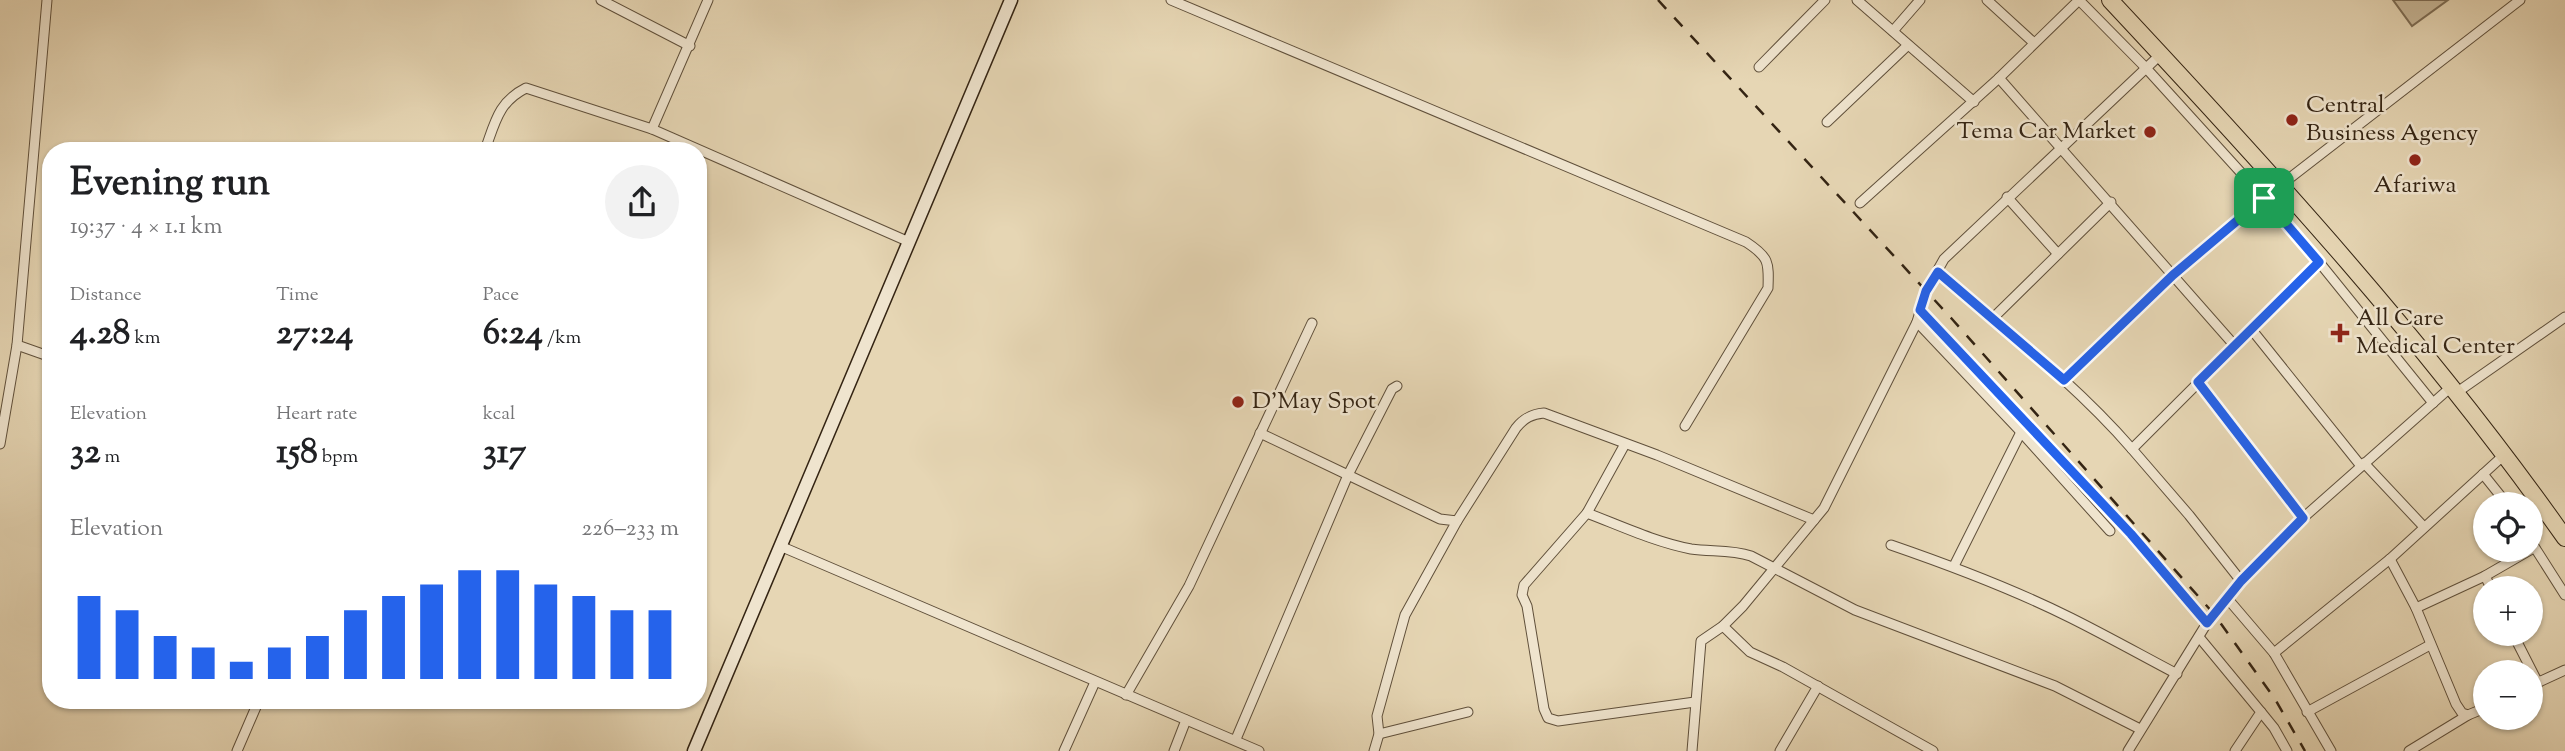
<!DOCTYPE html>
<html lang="en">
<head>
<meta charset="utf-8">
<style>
  :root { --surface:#fff; --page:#f2f2f2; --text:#202124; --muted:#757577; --accent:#2563eb }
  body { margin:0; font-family:"Sorts Mill Goudy",serif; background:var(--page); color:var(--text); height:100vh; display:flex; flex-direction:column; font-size:26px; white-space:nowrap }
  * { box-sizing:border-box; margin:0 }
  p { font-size:23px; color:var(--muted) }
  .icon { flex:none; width:38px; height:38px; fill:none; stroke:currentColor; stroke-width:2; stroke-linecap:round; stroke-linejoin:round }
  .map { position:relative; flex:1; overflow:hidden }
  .panel { position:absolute; left:42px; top:142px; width:665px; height:567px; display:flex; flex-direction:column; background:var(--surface); border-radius:28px; box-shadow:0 2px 5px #0004 }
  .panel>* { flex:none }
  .controls { position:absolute; left:2473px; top:492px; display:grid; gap:14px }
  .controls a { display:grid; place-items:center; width:70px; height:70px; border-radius:50%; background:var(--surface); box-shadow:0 2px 5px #0004; font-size:35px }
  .pin { position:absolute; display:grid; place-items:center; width:60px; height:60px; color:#fff; margin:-30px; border-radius:14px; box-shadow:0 4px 10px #0006 }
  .round { display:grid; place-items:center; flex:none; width:74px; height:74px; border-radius:37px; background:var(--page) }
  .overview { display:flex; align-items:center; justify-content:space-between; height:119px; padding:0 28px }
  h1 { font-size:38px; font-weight:800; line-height:52px }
  .figures { display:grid; grid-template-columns:repeat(3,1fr); gap:10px; height:119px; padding:7px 28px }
  .figures div { display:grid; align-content:center }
  .figures b { font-size:35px; font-weight:800 }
  .figures small { font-size:19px; font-weight:400 }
  .figures p { font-size:19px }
  .chart { height:196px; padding:14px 28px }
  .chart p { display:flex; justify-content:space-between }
  .chart svg { width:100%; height:126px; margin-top:7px; stroke:var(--accent); stroke-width:6 }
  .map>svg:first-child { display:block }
  .green { fill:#c8b899; stroke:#7e6e56; stroke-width:2 }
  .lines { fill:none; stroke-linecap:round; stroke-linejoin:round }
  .street-casing { stroke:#60503b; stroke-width:11 }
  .secondary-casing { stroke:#342413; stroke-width:15 }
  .highway-casing { stroke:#342413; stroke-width:18 }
  .street { stroke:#efe4ce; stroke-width:9 }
  .secondary { stroke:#efe4ce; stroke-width:12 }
  .highway { stroke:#e6d6b4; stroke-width:16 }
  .rail { stroke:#342413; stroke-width:2.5; stroke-dasharray:12 12; stroke-linecap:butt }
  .route-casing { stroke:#fff; stroke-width:14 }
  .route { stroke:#2563eb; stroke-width:9 }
  .poi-dot { fill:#8f2418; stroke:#efe4ce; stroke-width:2.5 }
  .labels { text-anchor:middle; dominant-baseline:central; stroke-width:5; stroke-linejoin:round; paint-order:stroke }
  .poi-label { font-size:24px; fill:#342413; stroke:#efe4ce; text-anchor:start }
</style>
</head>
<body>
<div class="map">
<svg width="2565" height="751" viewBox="0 0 2565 751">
  <rect width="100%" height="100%" fill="#e6d6b4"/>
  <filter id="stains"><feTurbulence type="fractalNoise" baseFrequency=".00286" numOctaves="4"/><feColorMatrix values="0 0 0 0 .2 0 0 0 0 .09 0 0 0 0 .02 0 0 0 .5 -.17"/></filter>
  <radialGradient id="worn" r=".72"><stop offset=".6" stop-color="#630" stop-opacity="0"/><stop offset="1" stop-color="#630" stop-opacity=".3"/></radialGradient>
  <polygon class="green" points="2393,0 2448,0 2412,26"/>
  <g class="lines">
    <defs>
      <g id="street">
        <polyline points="601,0 690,46"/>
        <path d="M1171 0 1746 242C1769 257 1769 262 1768 288L1685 426"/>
        <polyline points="1857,0 1974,102"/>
        <polyline points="1987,0 2034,43"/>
        <polyline points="1893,31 1920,0"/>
        <polyline points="1759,67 1825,0"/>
        <polyline points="1827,122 1908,45"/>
        <polyline points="652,129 708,0"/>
        <path d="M485 150C495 123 498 102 526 88L652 129 907 241"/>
        <polyline points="2007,197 2058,254"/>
        <polyline points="1860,203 1999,78"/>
        <path d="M1938 272C2004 329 2075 383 2132 449"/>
        <polyline points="1920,310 2131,534 2207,623"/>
        <polyline points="1992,319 2111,202"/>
        <polyline points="1917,322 2021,432 2110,531"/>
        <polyline points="2252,330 2361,466"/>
        <polyline points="17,345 51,357"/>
        <polyline points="2235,346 1999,78 2079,0 2146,68 2264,198 2520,0"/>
        <polyline points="2065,380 2173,275 2264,198 2319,262"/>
        <polyline points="2198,382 2303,518"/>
        <polyline points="2456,393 2565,317"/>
        <polyline points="0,444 17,345 47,0"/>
        <polyline points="1625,444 1587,513 1524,585 1522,595 1527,606 1544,709 1548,718 1558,721 1695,702"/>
        <polyline points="2364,463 2424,527"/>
        <polyline points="2483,474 2507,504"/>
        <path d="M1587 513C1621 526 1655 542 1691 549 1711 552 1731 549 1751 556L1855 610 2055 686 2140 729"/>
        <path d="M1457 521 1516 428C1524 418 1532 414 1544 413L1657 455 1814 520"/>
        <polyline points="2530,540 2565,595"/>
        <path d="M1891 545C1952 566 2013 589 2071 618 2107 636 2141 655 2177 674"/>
        <polyline points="780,546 1259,751"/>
        <polyline points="2390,559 2416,608 2456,704 2462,713 2468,715 2485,708"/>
        <polyline points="1954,566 2021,432"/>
        <polyline points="2485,576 2491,588"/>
        <polyline points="2241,581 2189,515 2132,449 2319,262 2433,403"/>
        <polyline points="2227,598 2274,653 2331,751"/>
        <polyline points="2416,608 2485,576 2530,550"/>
        <polyline points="1723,626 1750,652 1783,667 1933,751"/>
        <polyline points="2513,634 2538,683"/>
        <polyline points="2199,637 2261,712 2235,751"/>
        <polyline points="2274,653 2390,559 2504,455"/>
        <polyline points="2530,686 2565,670"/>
        <polyline points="1126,695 1189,586 1312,323"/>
        <polyline points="2261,712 2274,728 2287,751"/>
        <polyline points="2307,712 2430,645"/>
        <polyline points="1379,734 1468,712"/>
        <polyline points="1236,739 1348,475 1260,433"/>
        <polyline points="237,751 259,700"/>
        <polyline points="1064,751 1095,682"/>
        <polyline points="1174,751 1186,720"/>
        <polyline points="1374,751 1379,734 1377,716 1405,615 1457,521 1440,519 1348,475 1392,389 1397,386"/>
        <polyline points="1692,751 1701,641 1723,626 1743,606 1824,508 1917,322 1926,291 1944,259 2160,55"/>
        <polyline points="1780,751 1818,686"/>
        <polyline points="2128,751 2207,623 2241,581 2303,518 2451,387"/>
        <polyline points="2409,751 2468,715"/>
      </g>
      <polyline id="secondary" points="694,751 1011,0"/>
      <path id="highway" d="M2110 0C2270 171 2430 346 2565 538"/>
    </defs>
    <use href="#street" class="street-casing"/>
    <use href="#secondary" class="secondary-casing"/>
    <use href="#highway" class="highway-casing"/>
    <use href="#street" class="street"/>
    <use href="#secondary" class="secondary"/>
    <use href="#highway" class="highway"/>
    <polyline class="rail" points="1658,0 1952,319 2214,614 2275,699 2305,751"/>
  </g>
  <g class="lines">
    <defs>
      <polygon id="route" points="2264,198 2319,262 2198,382 2303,518 2241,581 2207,623 2131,534 1920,310 1926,291 1938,272 2064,380 2173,275"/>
    </defs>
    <use href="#route" class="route-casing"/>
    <use href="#route" class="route"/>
  </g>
  <g class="poi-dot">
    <circle cx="2292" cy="120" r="7"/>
    <circle cx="2150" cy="132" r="7"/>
    <circle cx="2415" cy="160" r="7"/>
    <path d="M2336.5 322.5h7v7h7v7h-7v7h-7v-7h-7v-7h7z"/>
    <circle cx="1238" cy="402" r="7"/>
  </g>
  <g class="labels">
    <g class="poi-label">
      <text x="2306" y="106">Central<tspan x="2306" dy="28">Business Agency</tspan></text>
      <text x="2136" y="132" text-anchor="end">Tema Car Market</text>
      <text x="2415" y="186" text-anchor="middle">Afariwa</text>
      <text x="2356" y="319">All Care<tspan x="2356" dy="28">Medical Center</tspan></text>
      <text x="1252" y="402">D'May Spot</text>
    </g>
  </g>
  <rect width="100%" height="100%" filter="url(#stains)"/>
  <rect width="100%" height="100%" fill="url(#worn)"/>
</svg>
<div class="controls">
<a><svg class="icon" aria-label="locate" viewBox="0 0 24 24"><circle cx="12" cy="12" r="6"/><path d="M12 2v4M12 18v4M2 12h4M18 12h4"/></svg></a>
<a>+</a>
<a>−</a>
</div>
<div class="pin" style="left:2264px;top:198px;background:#1e9e55"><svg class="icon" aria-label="arrive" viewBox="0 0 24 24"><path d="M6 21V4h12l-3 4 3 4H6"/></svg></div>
<section class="panel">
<div class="overview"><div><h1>Evening run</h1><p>19:37 · 4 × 1.1 km</p></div><a class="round"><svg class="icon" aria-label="share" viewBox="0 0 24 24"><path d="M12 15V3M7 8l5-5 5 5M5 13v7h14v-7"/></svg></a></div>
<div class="figures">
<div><p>Distance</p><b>4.28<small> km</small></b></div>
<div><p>Time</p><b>27:24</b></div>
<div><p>Pace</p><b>6:24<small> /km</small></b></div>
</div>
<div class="figures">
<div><p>Elevation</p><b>32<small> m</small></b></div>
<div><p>Heart rate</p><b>158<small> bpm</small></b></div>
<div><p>kcal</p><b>317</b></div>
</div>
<div class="chart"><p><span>Elevation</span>226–233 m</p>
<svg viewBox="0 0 160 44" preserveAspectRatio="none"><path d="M5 44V15M15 44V20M25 44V29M35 44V33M45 44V38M55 44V33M65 44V29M75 44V20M85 44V15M95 44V11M105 44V6M115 44V6M125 44V11M135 44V15M145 44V20M155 44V20"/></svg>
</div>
</section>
</div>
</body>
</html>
